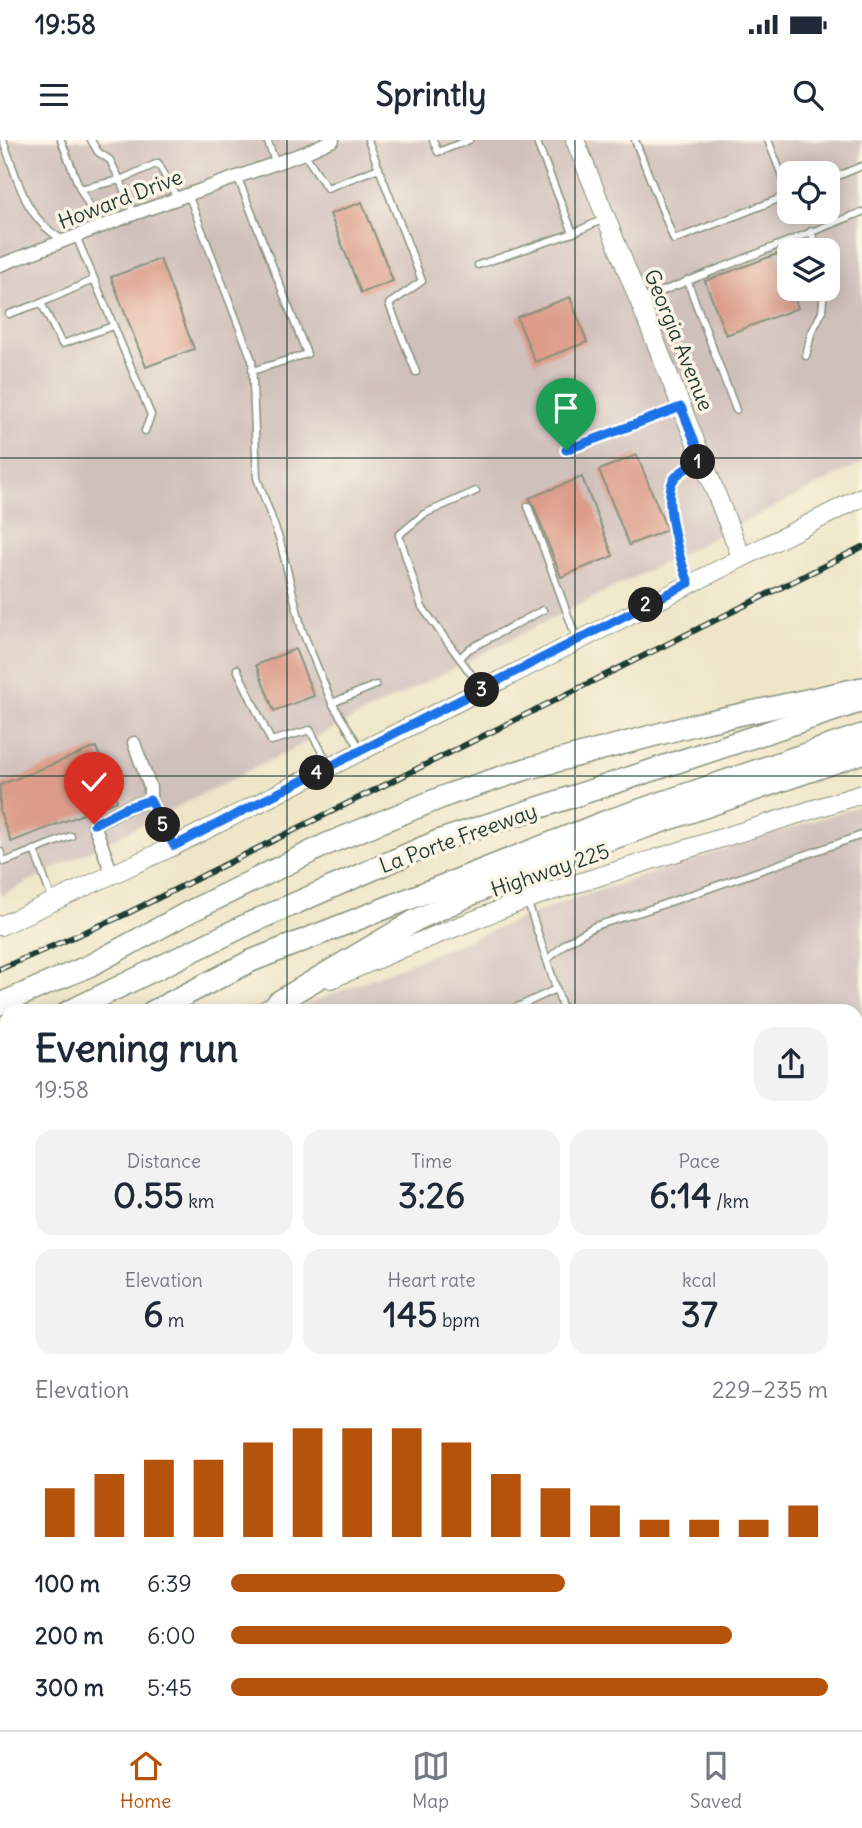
<!DOCTYPE html>
<html lang="en">
<head>
<meta charset="utf-8">
<style>
  :root { --surface:#fff; --page:#f2f2f3; --text:#1f2937; --muted:#747a83; --line:#e0e1e3; --accent:#b45309 }
  body { margin:0; font-family:Delius,sans-serif; background:var(--page); color:var(--text); height:100vh; display:flex; flex-direction:column; font-size:26px; white-space:nowrap }
  * { box-sizing:border-box; margin:0 }
  p { font-size:23px; color:var(--muted) }
  .icon { flex:none; width:38px; height:38px; fill:none; stroke:currentColor; stroke-width:2; stroke-linecap:round; stroke-linejoin:round }
  .map { position:relative; flex:1; overflow:hidden }
  .sheet { position:absolute; left:0px; top:864px; width:863px; height:726px; display:flex; flex-direction:column; background:var(--surface); border-radius:21px 21px 0 0; box-shadow:0 4px 18px #0003 }
  .sheet>* { flex:none }
  .buttons { position:absolute; left:777px; top:21px; display:grid; gap:14px }
  .buttons a { display:grid; place-items:center; width:63px; height:63px; border-radius:14px; background:var(--surface); box-shadow:0 4px 18px #0003; font-size:35px }
  .pin { position:absolute; display:grid; place-items:center; width:60px; height:60px; color:#fff; margin:-72px -30px; border-radius:50% 50% 50% 0; rotate:-45deg; box-shadow:0 0 7px #0007 }
  .pin .icon { rotate:45deg }
  .km { position:absolute; width:35px; height:35px; margin:-18px; border-radius:50%; background:#222; color:#fff; font-size:19px; line-height:35px; text-align:center }
  .round { display:grid; place-items:center; flex:none; width:74px; height:74px; border-radius:21px; background:var(--page) }
  .overview { display:flex; align-items:center; justify-content:space-between; height:119px; padding:0 35px }
  h1 { font-size:38px; font-weight:800; line-height:52px }
  .metrics { display:grid; grid-template-columns:repeat(3,1fr); gap:10px; height:119px; padding:7px 35px }
  .metrics div { display:grid; align-content:center; border-radius:18px; background:var(--page); text-align:center }
  .metrics b { font-size:35px; font-weight:800 }
  .metrics small { font-size:19px; font-weight:400 }
  .metrics p { font-size:19px }
  .chart { height:196px; padding:14px 35px }
  .chart p { display:flex; justify-content:space-between }
  .chart svg { width:100%; height:126px; margin-top:7px; stroke:var(--accent); stroke-width:6 }
  ul { padding:0 35px; list-style:none; font-size:23px }
  li { display:grid; grid-template-columns:112px 84px 1fr; align-items:center; height:52px }
  li i { height:18px; border-radius:9px; background:var(--accent) }
  .status { display:flex; justify-content:space-between; align-items:center; height:49px; padding:0 35px; background:var(--surface); direction:ltr }
  .status svg { height:19px; fill:currentColor }
  header { display:flex; justify-content:space-between; align-items:center; height:91px; padding:0 35px; background:var(--surface); font-size:32px; font-weight:800 }
  .menu { display:flex; justify-content:space-around; align-items:center; height:98px; border-top:2px solid var(--line); background:var(--surface); font-size:19px; color:var(--muted) }
  .menu a { display:grid; justify-items:center; gap:4px }
  .menu .on { color:var(--accent) }
  .map>svg:first-child { display:block }
  .industrial { fill:#d0c0bc; fill-rule:evenodd }
  .building { fill:#dc9c89 }
  .lines { fill:none; stroke-linecap:round; stroke-linejoin:round }
  .lane-casing { stroke:#87927e; stroke-width:9 }
  .street-casing { stroke:#87927e; stroke-width:15 }
  .secondary-casing { stroke:#87927e; stroke-width:20 }
  .highway-casing { stroke:#87927e; stroke-width:24 }
  .lane { stroke:#fff; stroke-width:6 }
  .street { stroke:#fff; stroke-width:12 }
  .secondary { stroke:#fff; stroke-width:18 }
  .highway { stroke:#fff; stroke-width:21 }
  .rail-casing { stroke:#1f3d34; stroke-width:6 }
  .rail { stroke:#fcf5e5; stroke-width:3.5; stroke-dasharray:10; stroke-linecap:butt }
  .route-casing { stroke:#fff; stroke-width:14 }
  .route { stroke:#1a73e8; stroke-width:9 }
  .grid { fill:none; stroke:#1f3d34; stroke-width:2; stroke-opacity:0.55 }
  .labels { text-anchor:middle; dominant-baseline:central; stroke-width:7; stroke-linejoin:round; paint-order:stroke }
  .street-label { font-size:21px; fill:#1f3d34; stroke:#fcf5e5 }
</style>
</head>
<body>
<div class="status"><b>19:58</b><svg viewBox="0 0 49 12"><path d="M0 12V9h3v3zM5 12V6h3v6zM10 12V3h3v9zM15 12V0h3v12zM26 1h20v11H26zM47 4h2v5h-2z"/></svg></div>
<header><svg class="icon" aria-label="menu" viewBox="0 0 24 24"><path d="M4 6h16M4 12h16M4 18h16"/></svg>Sprintly<svg class="icon" aria-label="search" viewBox="0 0 24 24"><circle cx="10" cy="10" r="6"/><path d="M15 15l6 6"/></svg></header>
<div class="map">
<svg width="862" height="1590" viewBox="0 0 862 1590">
  <rect width="100%" height="100%" fill="#fcf5e5"/>
  <filter id="ink" filterUnits="userSpaceOnUse"><feTurbulence type="fractalNoise" baseFrequency=".0143" numOctaves="2"/><feDisplacementMap in="SourceGraphic" scale="14" xChannelSelector="R" yChannelSelector="G"/><feConvolveMatrix kernelMatrix="1 2 1 2 8 2 1 2 1" color-interpolation-filters="sRGB"/></filter>
  <filter id="wash" filterUnits="userSpaceOnUse"><feTurbulence type="fractalNoise" baseFrequency=".00686" numOctaves="4" result="noise"/><feDisplacementMap in="SourceGraphic" scale="28" xChannelSelector="R" yChannelSelector="G"/><feGaussianBlur stdDeviation="1.57" result="paint"/><feColorMatrix in="noise" values="0 0 0 0 0 0 0 0 0 0 0 0 0 0 0 0 0 1.4 0 .05"/><feComposite in="paint" operator="in"/></filter>
  <g filter="url(#wash)">
    <rect width="100%" height="100%" fill="#efe6c7"/>
    <g class="industrial">
      <path d="M0 0H862V323L0 756ZM789 33H828V72H789ZM789 110H828V149H789Z"/>
      <polygon points="862,665 862,1590 0,1590 0,988 7,985 7,1584 856,1584 856,872 290,871 566,761"/>
    </g>
    <g id="blocks">
      <g class="building">
        <polygon points="362,62 393,141 361,153 330,74"/>
        <polygon points="777,114 798,168 726,195 705,141"/>
        <polygon points="160,119 194,209 146,227 111,137"/>
        <polygon points="570,157 587,202 535,222 517,177"/>
        <polygon points="637,315 667,390 629,405 599,330"/>
        <polygon points="582,337 613,416 561,437 533,364 529,358"/>
        <polygon points="295,509 314,556 274,571 256,525"/>
        <polygon points="96,607 117,661 11,702 0,672 0,645"/>
      </g>
    </g>
  </g>
  <g filter="url(#ink)">
    <use href="#blocks" fill-opacity="0" stroke="#87927e" stroke-width="2"/>
    <g class="lines">
      <defs>
        <g id="lane">
          <path d="M3 0C18 39 24 78 63 100"/>
          <polyline points="61,0 80,49 101,87"/>
          <polyline points="91,0 98,12 110,20 120,40 158,23 177,58"/>
          <polyline points="267,0 276,24"/>
          <polyline points="368,0 422,141 389,164 416,232"/>
          <polyline points="433,0 438,12 469,0"/>
          <polyline points="536,0 573,93"/>
          <polyline points="635,0 674,100 789,55"/>
          <polyline points="768,0 789,54"/>
          <polyline points="304,13 327,48 379,28"/>
          <polyline points="238,38 307,214 252,231"/>
          <polyline points="828,40 862,26"/>
          <polyline points="80,49 120,40 134,74"/>
          <polyline points="188,54 252,220 257,338 280,401 302,490 332,563 360,608"/>
          <polyline points="811,91 817,110"/>
          <polyline points="76,96 151,275 145,291"/>
          <polyline points="478,125 573,93 604,79"/>
          <polyline points="687,140 736,270"/>
          <polyline points="640,160 862,72"/>
          <polyline points="41,163 62,204 113,186"/>
          <polyline points="9,174 41,163 93,140"/>
          <polyline points="806,216 811,194 822,172 824,149"/>
          <polyline points="566,310 679,267"/>
          <polyline points="476,351 424,374 399,395 422,467 482,549"/>
          <polyline points="528,366 577,500"/>
          <path d="M689 443C682 424 663 357 673 340 678 331 692 326 700 321"/>
          <polyline points="460,518 469,509 543,470"/>
          <polyline points="237,529 271,601 310,590 329,625"/>
          <polyline points="332,563 376,545"/>
          <polyline points="34,710 52,759"/>
          <polyline points="0,711 4,722 71,696"/>
          <polyline points="527,760 564,872"/>
          <polyline points="547,820 566,803 595,786 644,771 862,695"/>
          <polyline points="507,872 556,849"/>
          <polyline points="0,1026 7,1023"/>
          <polyline points="856,1201 862,1199"/>
          <polyline points="0,1510 7,1507"/>
          <polyline points="526,1584 528,1590"/>
        </g>
        <g id="street">
          <polyline points="0,125 134,74 304,13 333,0"/>
          <polyline points="134,603 150,647 150,660 174,706"/>
          <polyline points="112,734 94,684 125,668 150,660"/>
        </g>
        <g id="secondary">
          <polyline points="575,0 741,416"/>
          <polyline points="0,786 174,706 862,357"/>
          <polyline points="331,839 401,809 527,759 862,654"/>
          <polyline points="261,872 289,858"/>
          <polyline points="0,995 7,992"/>
        </g>
        <g id="highway">
          <polyline points="278,862 416,780 535,725 862,613"/>
          <polyline points="0,864 91,825 187,773 327,704 450,654 526,629 701,583 862,548"/>
          <polyline points="68,872 250,783 438,701 862,561"/>
          <polyline points="152,872 251,821 607,681 862,595"/>
          <polyline points="0,900 7,898"/>
          <polyline points="0,944 7,941"/>
        </g>
      </defs>
      <use href="#lane" class="lane-casing"/>
      <use href="#street" class="street-casing"/>
      <use href="#secondary" class="secondary-casing"/>
      <use href="#highway" class="highway-casing"/>
      <use href="#lane" class="lane"/>
      <use href="#street" class="street"/>
      <use href="#secondary" class="secondary"/>
      <use href="#highway" class="highway"/>
      <defs>
        <polyline id="rail" points="0,829 124,775 862,407"/>
      </defs>
      <use href="#rail" class="rail-casing"/>
      <use href="#rail" class="rail"/>
    </g>
  </g>
  <g class="lines" filter="url(#ink)">
    <defs>
      <path id="route" d="M94 684 125 668 150 660 174 706 689 443C681 423 661 357 674 339 680 330 693 325 702 320L681 267 566 310"/>
    </defs>
    <use href="#route" class="route-casing"/>
    <use href="#route" class="route"/>
  </g>
  <path class="grid" d="M287 0V872M575 0V872M0 318H862M0 636H862M0 954H7M856 954H862M0 1272H7M856 1272H862M287 1584V1590M575 1584V1590"/>
  <g class="labels">
    <g class="street-label">
      <text transform="translate(120 59) rotate(-21)">Howard Drive</text>
      <text transform="translate(679 200) rotate(68)">Georgia Avenue</text>
      <text transform="translate(458 698) rotate(-20)">La Porte Freeway</text>
      <text transform="translate(550 730) rotate(-19)">Highway 225</text>
    </g>
  </g>
</svg>
<div class="buttons">
<a><svg class="icon" aria-label="locate" viewBox="0 0 24 24"><circle cx="12" cy="12" r="6"/><path d="M12 2v4M12 18v4M2 12h4M18 12h4"/></svg></a>
<a><svg class="icon" aria-label="layers" viewBox="0 0 24 24"><path d="M12 4l9 5-9 5-9-5zM3 14l9 5 9-5"/></svg></a>
</div>
<div class="pin" style="left:566px;top:310px;background:#1e9e55"><svg class="icon" aria-label="arrive" viewBox="0 0 24 24"><path d="M6 21V4h12l-3 4 3 4H6"/></svg></div>
<div class="pin" style="left:94px;top:684px;background:#d93025"><svg class="icon" aria-label="check" viewBox="0 0 24 24"><path d="M5 12l5 5 9-10"/></svg></div>
<b class="km" style="left:698px;top:322px">1</b>
<b class="km" style="left:646px;top:465px">2</b>
<b class="km" style="left:482px;top:550px">3</b>
<b class="km" style="left:317px;top:633px">4</b>
<b class="km" style="left:163px;top:685px">5</b>
<section class="sheet">
<div class="overview"><div><h1>Evening run</h1><p>19:58</p></div><a class="round"><svg class="icon" aria-label="share" viewBox="0 0 24 24"><path d="M12 15V3M7 8l5-5 5 5M5 13v7h14v-7"/></svg></a></div>
<div class="metrics">
<div><p>Distance</p><b>0.55<small> km</small></b></div>
<div><p>Time</p><b>3:26</b></div>
<div><p>Pace</p><b>6:14<small> /km</small></b></div>
</div>
<div class="metrics">
<div><p>Elevation</p><b>6<small> m</small></b></div>
<div><p>Heart rate</p><b>145<small> bpm</small></b></div>
<div><p>kcal</p><b>37</b></div>
</div>
<div class="chart"><p><span>Elevation</span>229–235 m</p>
<svg viewBox="0 0 160 44" preserveAspectRatio="none"><path d="M5 44V27M15 44V22M25 44V17M35 44V17M45 44V11M55 44V6M65 44V6M75 44V6M85 44V11M95 44V22M105 44V27M115 44V33M125 44V38M135 44V38M145 44V38M155 44V33"/></svg>
</div>
<ul>
<li><b>100 m</b>6:39<i style="width:56%"></i></li>
<li><b>200 m</b>6:00<i style="width:84%"></i></li>
<li><b>300 m</b>5:45<i style="width:100%"></i></li>
</ul>
</section>
</div>
<nav class="menu">
<a class="on"><svg class="icon" aria-label="home" viewBox="0 0 24 24"><path d="M3 11l9-7 9 7M6 9v11h12V9"/></svg>Home</a>
<a><svg class="icon" aria-label="map" viewBox="0 0 24 24"><path d="M3 6l6-2 6 2 6-2v14l-6 2-6-2-6 2zM9 4v14M15 6v14"/></svg>Map</a>
<a><svg class="icon" aria-label="saved" viewBox="0 0 24 24"><path d="M7 4h10v16l-5-4-5 4z"/></svg>Saved</a>
</nav>
</body>
</html>
